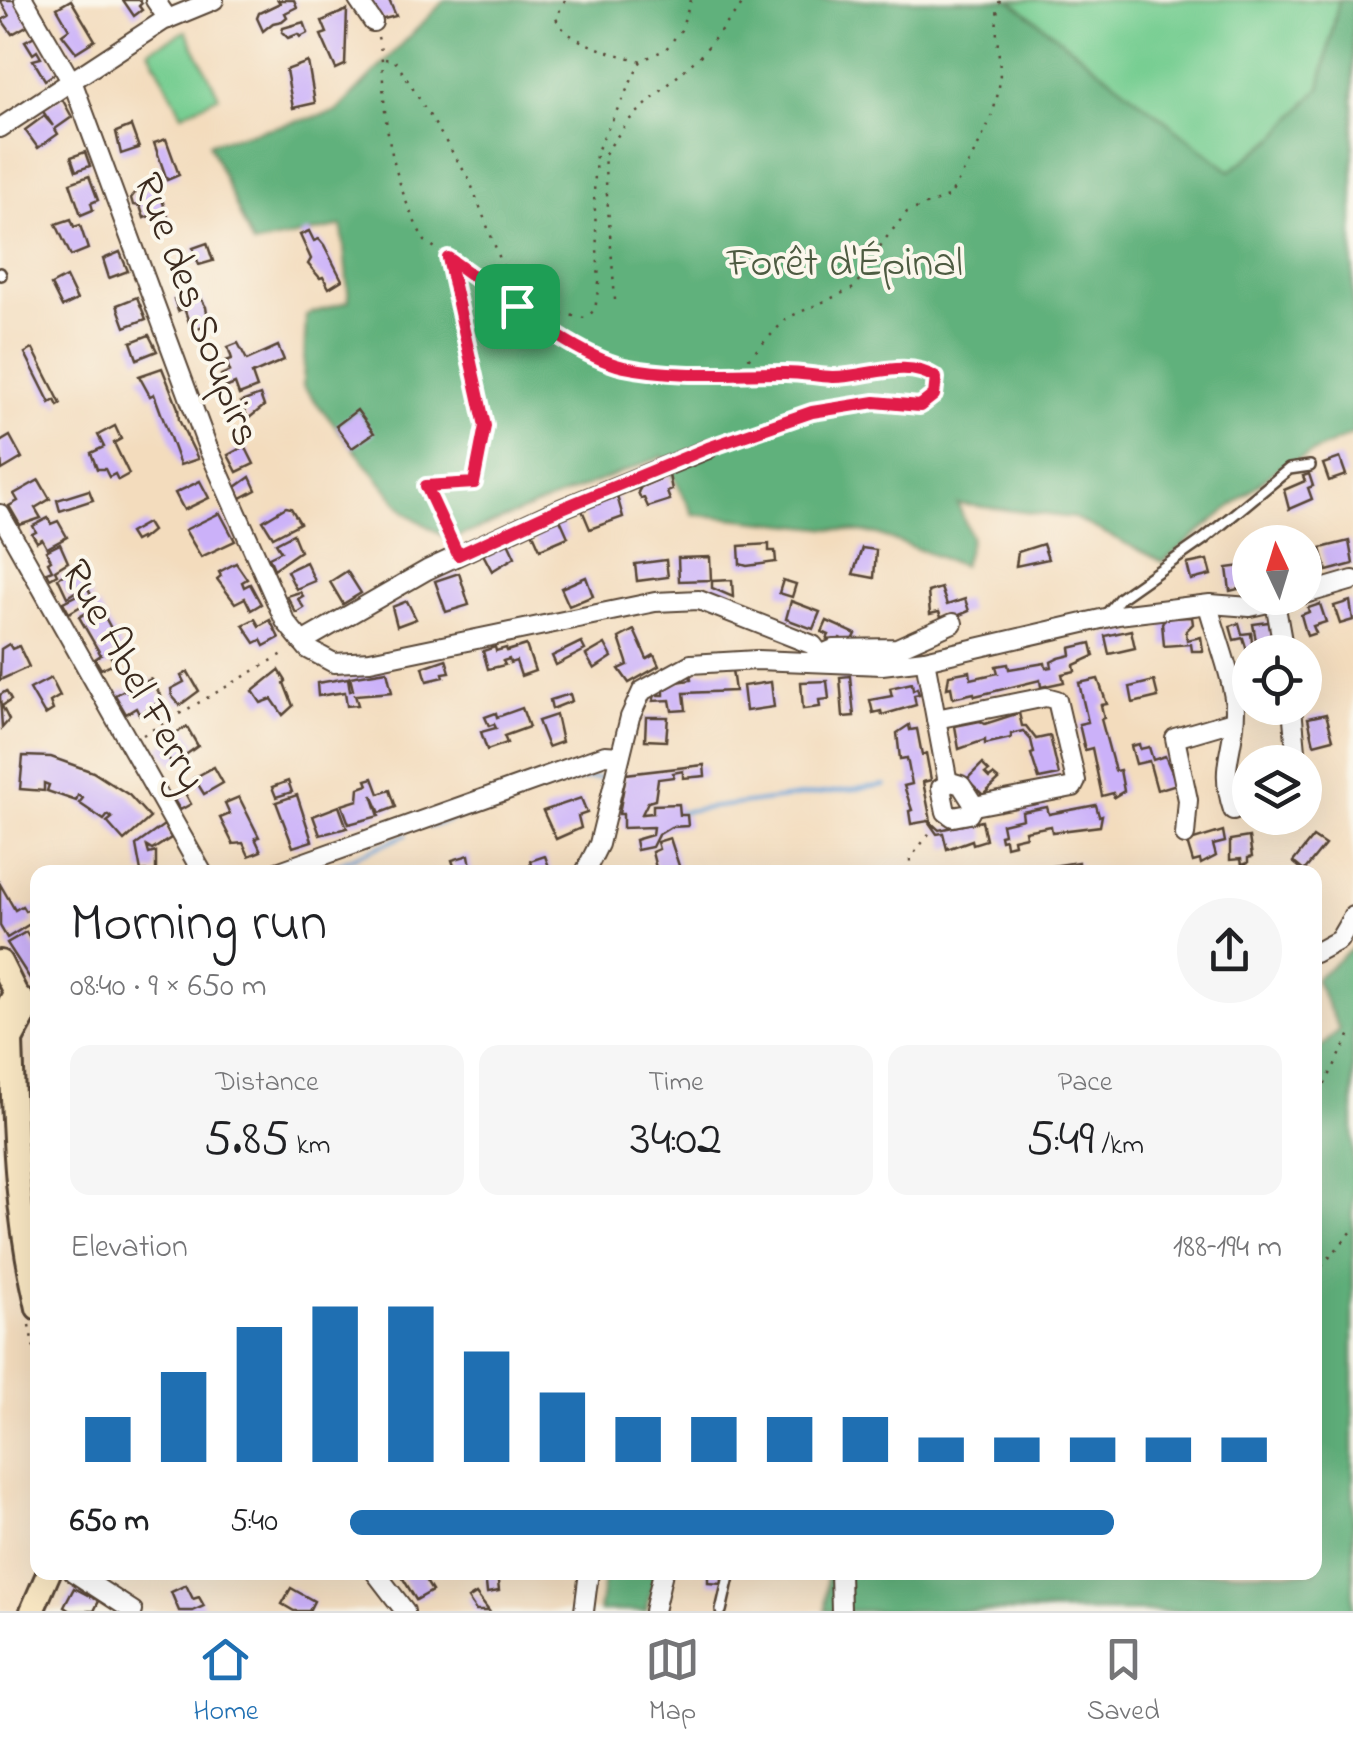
<!DOCTYPE html>
<html lang="en">
<head>
<meta charset="utf-8">
<style>
  :root { --surface:#fff; --page:#f6f6f6; --text:#202124; --muted:#757577; --line:#e0e0e0; --accent:#1f6fb2 }
  body { margin:0; font-family:"Indie Flower",sans-serif; background:var(--page); color:var(--text); height:100vh; display:flex; flex-direction:column; font-size:38px; white-space:nowrap }
  * { box-sizing:border-box; margin:0 }
  p { font-size:32px; color:var(--muted) }
  .icon { flex:none; width:55px; height:55px; fill:none; stroke:currentColor; stroke-width:2; stroke-linecap:round; stroke-linejoin:round }
  .map { position:relative; flex:1; overflow:hidden }
  .details { position:absolute; left:30px; top:865px; width:1292px; height:715px; display:flex; flex-direction:column; background:var(--surface); border-radius:20px; box-shadow:0 10px 40px #0002 }
  .details>* { flex:none }
  .needle { width:65px; rotate:356deg }
  .fabs { position:absolute; left:1232px; top:525px; display:grid; gap:20px }
  .fabs a { display:grid; place-items:center; width:90px; height:90px; border-radius:50%; background:var(--surface); box-shadow:0 10px 40px #0002; font-size:50px }
  .pin { position:absolute; display:grid; place-items:center; width:85px; height:85px; color:#fff; margin:-42px; border-radius:20px; box-shadow:0 5px 15px #0006 }
  .round { display:grid; place-items:center; flex:none; width:105px; height:105px; border-radius:52px; background:var(--page) }
  .headline { display:flex; align-items:center; justify-content:space-between; height:170px; padding:0 40px }
  h1 { font-size:55px; font-weight:600; line-height:75px }
  .metrics { display:grid; grid-template-columns:repeat(3,1fr); gap:15px; height:170px; padding:10px 40px }
  .metrics div { display:grid; align-content:center; border-radius:20px; background:var(--page); text-align:center }
  .metrics b { font-size:50px; font-weight:600 }
  .metrics small { font-size:28px; font-weight:400 }
  .metrics p { font-size:28px }
  .chart { height:280px; padding:20px 40px }
  .chart p { display:flex; justify-content:space-between }
  .chart svg { width:100%; height:180px; margin-top:10px; stroke:var(--accent); stroke-width:6 }
  ul { padding:0 40px; list-style:none; font-size:32px }
  li { display:grid; grid-template-columns:160px 120px 1fr; align-items:center; height:75px }
  li i { height:25px; border-radius:12px; background:var(--accent) }
  .menu { display:flex; justify-content:space-around; align-items:center; height:140px; border-top:2px solid var(--line); background:var(--surface); font-size:28px; color:var(--muted) }
  .menu a { display:grid; justify-items:center; gap:5px }
  .menu .active { color:var(--accent) }
  .map>svg:first-child { display:block }
  .green { fill:#77ce92; stroke:#597c58; stroke-width:2.5 }
  .forest { fill:#61b17c; stroke:#4e6e4d; stroke-width:2.5 }
  .lines { fill:none; stroke-linecap:round; stroke-linejoin:round }
  .stream { stroke:#67a0d6; stroke-width:4 }
  .building { fill:#cbb1f9 }
  .lane-casing { stroke:#574536; stroke-width:14 }
  .street-casing { stroke:#574536; stroke-width:22 }
  .secondary-casing { stroke:#574536; stroke-width:28 }
  .path { stroke:#574536; stroke-width:2.5; stroke-dasharray:2.5 8; stroke-linecap:butt }
  .lane { stroke:#fff; stroke-width:9 }
  .street { stroke:#fff; stroke-width:18 }
  .secondary { stroke:#f9e7c3; stroke-width:22 }
  .route-casing { stroke:#fff; stroke-width:20 }
  .route { stroke:#e11d48; stroke-width:12 }
  .labels { text-anchor:middle; dominant-baseline:central; stroke-width:8; stroke-linejoin:round; paint-order:stroke }
  .park-label { font-size:42px; fill:#4d5b41; stroke:#fbf7ec }
  .street-label { font-size:42px; fill:#3b2a1e; stroke:#fbf7ec }
</style>
</head>
<body>
<div class="map">
<svg width="1353" height="1611" viewBox="0 0 1353 1611">
  <rect width="100%" height="100%" fill="#fbf7ec"/>
  <filter id="ink" filterUnits="userSpaceOnUse"><feTurbulence type="fractalNoise" baseFrequency=".01" numOctaves="2"/><feDisplacementMap in="SourceGraphic" scale="20" xChannelSelector="R" yChannelSelector="G"/><feConvolveMatrix kernelMatrix="1 2 1 2 8 2 1 2 1" color-interpolation-filters="sRGB"/></filter>
  <filter id="wash" filterUnits="userSpaceOnUse"><feTurbulence type="fractalNoise" baseFrequency=".0048" numOctaves="4" result="noise"/><feDisplacementMap in="SourceGraphic" scale="40" xChannelSelector="R" yChannelSelector="G"/><feGaussianBlur stdDeviation="2.25" result="paint"/><feColorMatrix in="noise" values="0 0 0 0 0 0 0 0 0 0 0 0 0 0 0 0 0 1.4 0 .05"/><feComposite in="paint" operator="in"/></filter>
  <g filter="url(#wash)">
    <rect width="100%" height="100%" fill="#f3dcbd"/>
    <g class="green">
      <polygon points="1010,0 1339,0 1320,88 1274,139 1230,171"/>
      <polygon points="186,31 219,96 182,114 149,50"/>
    </g>
    <g class="forest">
      <polygon points="445,0 1010,0 1230,171 1274,139 1320,88 1339,0 1353,0 1353,434 1277,469 1163,562 1074,518 958,504 971,537 963,566 877,534 693,514 663,456 450,540 406,513 303,386 306,315 349,301 342,226 253,245 209,143 336,112"/>
      <polygon points="1353,948 1353,1611 825,1611 827,1573 1315,1572 1315,1054 1339,1029 1315,979"/>
      <polygon points="605,1573 656,1573 646,1611 599,1611"/>
    </g>
    <g class="lines">
      <g class="stream">
        <polyline points="678,812 886,785"/>
        <path d="M429 827C463 817 584 768 611 780"/>
        <polyline points="319,872 406,835"/>
      </g>
    </g>
    <g id="blocks">
      <g class="building">
        <polygon points="0,0 16,0 30,24 12,34 2,20 9,16"/>
        <polygon points="71,0 95,40 76,52 62,34 69,29 57,8"/>
        <polygon points="123,0 140,0 142,3 139,6 142,10 134,16"/>
        <polygon points="278,0 294,0 297,7 285,13 287,17 282,21 273,23 263,31 257,18 259,13 280,3"/>
        <polygon points="368,0 389,0 396,16 380,20"/>
        <polygon points="347,10 345,65 336,69 321,35 327,33 322,21"/>
        <polygon points="304,22 308,33 300,37 298,34 288,38 282,32 283,28"/>
        <polygon points="35,36 57,72 45,80 33,60 41,58 37,51 33,54 25,41"/>
        <polygon points="308,62 315,103 293,108 286,70"/>
        <polygon points="61,97 72,117 55,129 58,134 38,148 25,130 44,116 53,126 42,110"/>
        <polygon points="131,126 139,148 121,154 116,132"/>
        <polygon points="166,139 179,175 167,180 154,143"/>
        <polygon points="85,152 90,166 76,171 71,157"/>
        <polygon points="89,176 98,200 91,203 93,210 81,215 70,183"/>
        <polygon points="157,186 171,225 158,230 152,215 144,218 140,206 133,205 131,198 135,193"/>
        <polygon points="71,219 74,227 80,225 88,249 71,256 56,224"/>
        <polygon points="309,231 314,241 319,239 324,245 342,280 329,288 323,277 320,278 308,264 311,259 300,235"/>
        <polygon points="207,243 213,261 199,265 193,248"/>
        <polygon points="120,252 128,271 109,278 103,259"/>
        <polygon points="66,277 77,300 62,307 51,285"/>
        <polygon points="196,291 206,307 209,325 192,331 184,308 178,311 174,299"/>
        <polygon points="137,297 146,319 125,327 117,305"/>
        <polygon points="149,335 157,351 137,359 131,342"/>
        <polygon points="238,343 247,360 278,346 284,360 252,374 257,388 239,395 235,384 225,388 221,375 230,371 226,361 232,359 228,347"/>
        <polygon points="33,349 61,404 58,406 55,400 50,403 25,353"/>
        <polygon points="162,368 178,408 179,420 198,459 180,465 154,394 150,396 139,376"/>
        <polygon points="260,395 264,406 248,419 241,402"/>
        <polygon points="357,410 374,433 352,448 336,426"/>
        <polygon points="115,426 121,439 114,443 129,474 118,480 115,474 109,477 105,469 97,469 91,453 104,447 98,435"/>
        <polygon points="10,436 22,458 2,470 0,442"/>
        <polygon points="245,446 254,464 237,472 228,455"/>
        <polygon points="1340,458 1346,475 1329,481 1323,464"/>
        <polygon points="1309,474 1313,486 1308,488 1312,499 1289,509 1284,490 1305,481 1303,476"/>
        <polygon points="669,475 672,490 667,492 670,500 648,507 644,498 641,499 638,492 641,487"/>
        <polygon points="250,477 256,490 241,498 236,487"/>
        <polygon points="39,480 50,499 35,508 41,518 20,525 9,506 18,501 14,494"/>
        <polygon points="200,481 209,498 184,510 175,493"/>
        <polygon points="89,490 93,500 60,511 57,500"/>
        <polygon points="617,496 623,517 590,529 582,510"/>
        <polygon points="286,507 291,508 300,523 273,537 263,521"/>
        <polygon points="220,513 235,541 201,557 185,530"/>
        <polygon points="48,518 51,524 58,521 67,537 47,548 42,539 37,542 32,534 36,532 33,526"/>
        <polygon points="560,519 568,537 540,549 532,531"/>
        <polygon points="147,523 152,531 141,540 140,538 134,541 129,533"/>
        <polygon points="293,534 300,551 274,569 269,557 281,551 276,543"/>
        <polygon points="1349,541 1353,564 1327,571 1321,548"/>
        <polygon points="508,542 515,557 492,571 483,554"/>
        <polygon points="60,544 68,562 55,570 57,574 50,578 47,572 52,570 48,562 51,560 46,551"/>
        <polygon points="769,544 769,551 775,551 776,562 747,566 740,564 739,546"/>
        <polygon points="1043,544 1048,559 1016,566 1018,552"/>
        <polygon points="862,548 876,550 874,578 853,574"/>
        <polygon points="710,557 711,580 679,581 678,558"/>
        <polygon points="666,560 668,577 637,581 635,564"/>
        <polygon points="1207,560 1211,575 1191,580 1187,564"/>
        <polygon points="306,562 315,581 296,589 287,571"/>
        <polygon points="236,563 247,579 242,582 244,587 250,584 261,604 251,610 245,598 235,603 217,579 221,576 219,572"/>
        <polygon points="1250,565 1250,586 1230,591 1227,568"/>
        <polygon points="74,569 82,576 93,599 69,613 63,602 77,595 75,592 67,597 58,578"/>
        <polygon points="347,571 361,593 343,604 330,582"/>
        <polygon points="459,573 469,605 446,612 435,581"/>
        <polygon points="586,577 593,596 569,606 561,588"/>
        <polygon points="732,580 733,597 712,588 712,581"/>
        <polygon points="783,580 796,584 792,597 779,593"/>
        <polygon points="941,588 947,605 965,599 969,611 943,622 939,612 930,614 928,592"/>
        <polygon points="300,592 303,596 298,599 304,608 296,613 287,596"/>
        <polygon points="407,601 416,619 397,626 392,607"/>
        <polygon points="791,601 820,612 813,629 786,619"/>
        <polygon points="1350,601 1353,620 1340,624 1334,606"/>
        <polygon points="1320,604 1326,622 1313,626 1316,633 1307,636 1301,615 1309,612 1308,608"/>
        <polygon points="99,606 122,649 110,655 114,663 101,669 95,659 101,655 79,617"/>
        <polygon points="1192,617 1193,624 1186,631 1187,640 1201,637 1203,651 1192,651 1191,644 1164,646 1162,623 1165,618"/>
        <polygon points="255,619 259,626 270,620 279,638 264,646 261,640 255,643 243,625"/>
        <polygon points="827,621 856,634 851,644 840,638 837,642 827,639 829,635 822,632"/>
        <polygon points="1269,622 1274,652 1258,652 1253,624"/>
        <polygon points="1239,623 1242,634 1251,633 1253,652 1250,652 1250,660 1243,638 1234,640 1230,626"/>
        <polygon points="634,630 647,659 654,655 659,666 629,683 619,669 628,665 619,638"/>
        <polygon points="1131,630 1135,648 1109,654 1105,636"/>
        <polygon points="581,642 585,650 556,665 552,656"/>
        <polygon points="1091,643 1094,656 1074,665 1075,671 1062,674 1064,682 1041,687 1040,680 975,696 974,693 953,698 951,687 947,688 949,675 970,671 971,679 998,673 996,666 1008,664 1009,669 1045,663 1046,668 1052,667 1051,662 1059,658 1071,655 1070,648"/>
        <polygon points="9,644 12,649 19,646 29,667 0,680 1,649"/>
        <polygon points="605,644 612,657 594,669 586,655"/>
        <polygon points="526,645 535,671 521,676 516,661 510,663 509,659 503,661 505,665 488,669 483,651 495,647 496,651 506,648 507,651"/>
        <polygon points="446,659 450,672 443,673 444,677 427,681 423,667"/>
        <polygon points="279,670 286,681 284,683 293,706 283,715 272,699 261,703 253,691"/>
        <polygon points="732,670 735,691 684,693 686,710 672,711 670,700 653,701 655,695 664,695 664,687 669,687 670,683 691,680 690,673"/>
        <polygon points="387,671 392,692 355,695 358,705 347,706 345,692 318,696 317,683 348,678 350,691 353,690 350,677"/>
        <polygon points="188,672 199,691 180,705 172,696 171,689 184,682 181,676"/>
        <polygon points="850,676 854,716 843,717 840,677"/>
        <polygon points="51,678 60,696 50,702 53,710 45,715 30,689"/>
        <polygon points="151,679 163,700 139,714 136,708 126,714 115,695 126,689 127,692"/>
        <polygon points="1098,679 1107,704 1101,705 1104,718 1101,719 1115,771 1120,770 1124,791 1114,797 1113,793 1102,796 1092,748 1085,750 1079,724 1088,722 1079,683"/>
        <polygon points="827,681 829,699 819,700 820,707 803,709 801,682"/>
        <polygon points="1154,681 1158,697 1133,703 1130,687"/>
        <polygon points="771,682 774,707 746,711 743,686"/>
        <polygon points="912,683 913,690 917,688 919,694 914,695 916,705 882,715 881,711 873,713 870,700 892,696 890,688"/>
        <polygon points="6,691 11,700 2,706 9,720 2,728 0,695"/>
        <polygon points="570,694 572,701 552,709 550,700"/>
        <polygon points="522,708 529,727 504,736 507,743 487,750 481,732 496,728 494,724 489,726 485,717 496,713 497,717"/>
        <polygon points="1019,713 1022,726 1026,726 1036,739 1050,736 1059,775 1039,779 1031,754 1034,753 1031,740 1023,731 1011,734 1011,738 985,744 985,740 959,749 955,726 980,721 985,724"/>
        <polygon points="1326,714 1333,739 1314,744 1308,718"/>
        <polygon points="556,715 562,742 548,747 538,721"/>
        <polygon points="646,717 668,717 666,741 645,740"/>
        <polygon points="909,725 910,730 917,729 922,755 926,753 931,780 923,782 931,821 929,821 939,830 982,821 986,840 973,844 972,840 947,849 943,833 937,834 928,821 911,824 909,811 912,810 904,786 912,784 907,758 900,759 897,733"/>
        <polygon points="187,727 198,746 173,764 159,747 170,740 168,737"/>
        <polygon points="1139,744 1140,749 1149,747 1153,760 1165,756 1177,784 1157,790 1149,761 1136,764 1131,746"/>
        <polygon points="23,756 51,757 93,772 129,795 150,818 124,841 107,822 112,818 108,815 104,820 79,803 83,798 78,795 76,801 47,791 49,785 44,783 44,791 20,789"/>
        <polygon points="982,764 989,771 985,774 989,778 993,775 999,780 983,795 967,779"/>
        <polygon points="704,765 705,776 683,778 683,771 673,773 674,777 658,779 655,800 648,802 642,814 653,813 653,805 679,804 680,815 687,815 688,826 671,827 658,835 652,847 637,850 635,840 652,835 653,827 623,828 623,814 619,814 626,774"/>
        <polygon points="214,767 223,783 204,794 194,778"/>
        <polygon points="373,778 379,794 390,790 396,807 380,813 372,795 379,816 349,824 342,805 358,800 359,788 368,785 366,780"/>
        <polygon points="288,781 292,792 276,797 272,787"/>
        <polygon points="185,793 191,804 180,810 174,800"/>
        <polygon points="297,795 312,841 293,847 276,802"/>
        <polygon points="239,797 259,837 255,838 261,851 249,856 243,843 233,844 220,818 230,814 225,803"/>
        <polygon points="581,798 587,813 578,816 581,828 556,839 543,811"/>
        <polygon points="1096,805 1099,816 1102,815 1100,826 1052,832 1051,826 1025,831 1026,836 1013,839 1014,844 1006,846 1005,839 1001,840 1000,835 1004,834 1002,824 1023,819 1022,812 1047,807 1049,814"/>
        <polygon points="339,806 347,828 320,835 313,816"/>
        <polygon points="164,825 171,838 152,850 147,847 149,854 156,852 156,871 141,872 136,845"/>
        <polygon points="1223,831 1225,842 1213,845 1216,856 1201,864 1200,860 1193,862 1187,842"/>
        <polygon points="1249,837 1252,857 1248,858 1248,863 1242,865 1241,859 1230,860 1230,840"/>
        <polygon points="1313,837 1325,845 1304,871 1293,862"/>
        <polygon points="670,838 681,872 657,872 652,852 659,849 657,842"/>
        <polygon points="469,855 472,872 456,872 452,860"/>
        <polygon points="545,856 551,872 533,872 530,861"/>
        <polygon points="1078,862 1079,872 1053,872 1052,866"/>
        <polygon points="0,884 15,910 22,906 25,911 38,906 38,912 30,916 33,922 7,938 0,926"/>
        <polygon points="26,932 38,952 38,991 7,943"/>
        <polygon points="399,1572 427,1572 429,1576 424,1578 432,1591 416,1600"/>
        <polygon points="708,1572 722,1572 722,1584 708,1583"/>
        <polygon points="497,1573 499,1591 487,1593 485,1574"/>
        <polygon points="186,1585 193,1599 199,1597 204,1606 193,1611 179,1611 171,1592"/>
        <polygon points="74,1588 99,1601 94,1611 70,1611 64,1607"/>
        <polygon points="291,1588 314,1601 309,1611 294,1611 282,1604"/>
        <polygon points="476,1594 489,1611 476,1611 468,1599"/>
      </g>
    </g>
  </g>
  <g filter="url(#ink)">
    <use href="#blocks" fill-opacity="0" stroke="#574536" stroke-width="2.5"/>
    <g class="lines">
      <defs>
        <g id="lane">
          <polyline points="0,273 1,275"/>
          <polyline points="1105,616 1120,598 1204,539 1289,469 1310,466"/>
          <polyline points="721,1611 730,1572"/>
        </g>
        <g id="street">
          <polyline points="24,0 74,86 208,448 285,621 308,649 334,663 370,661 655,602 699,600 813,645 825,661"/>
          <polyline points="155,0 168,19"/>
          <polyline points="358,0 373,22"/>
          <polyline points="0,128 163,21 214,0"/>
          <polyline points="0,514 202,872"/>
          <polyline points="1305,594 1353,580"/>
          <polyline points="1275,602 1284,652"/>
          <path d="M1208 605C1215 633 1235 683 1235 710 1235 751 1218 765 1233 810"/>
          <polyline points="302,642 427,570 548,514 708,449"/>
          <polyline points="822,654 834,649 897,648 953,623"/>
          <polyline points="925,660 948,783"/>
          <polyline points="1292,708 1297,761"/>
          <polyline points="936,719 1046,697 1057,700 1076,781 1073,787 974,806"/>
          <polygon points="951,782 961,785 974,805 969,814 953,817 946,812 941,788"/>
          <polyline points="1185,835 1188,800 1175,738 1233,721"/>
          <polyline points="277,872 605,755 620,756"/>
          <polyline points="585,872 599,844 630,717 642,691 691,664 757,660 882,665 925,660 1118,615 1210,604 1250,607 1291,598"/>
          <polyline points="1315,953 1339,940 1353,916"/>
          <polyline points="73,1572 133,1611"/>
          <polyline points="375,1572 405,1611"/>
          <polyline points="840,1572 841,1611"/>
          <polyline points="584,1611 589,1572"/>
          <polyline points="654,1611 663,1572"/>
        </g>
        <g id="secondary">
          <polyline points="0,962 16,994 29,1007 11,1040"/>
          <path d="M16 994C4 1006 5 1024 11 1040 14 1136 16 1214 38 1308"/>
          <polyline points="32,1611 49,1572"/>
        </g>
      </defs>
      <use href="#lane" class="lane-casing"/>
      <use href="#street" class="street-casing"/>
      <use href="#secondary" class="secondary-casing"/>
      <g class="path">
        <path d="M565 0 556 18C565 43 617 54 641 61"/>
        <path d="M378 37C384 59 382 77 384 99 387 145 401 201 425 241L593 357C670 381 752 373 831 377 866 378 905 357 936 378L934 395 920 406C840 400 798 417 724 443"/>
        <polyline points="385,59 395,61 405,76 469,179 514,295"/>
        <polyline points="449,259 485,426 474,483 426,486 451,540"/>
        <polyline points="615,300 604,155 628,121 702,54 746,0"/>
        <polyline points="520,306 585,318 595,310 599,283 594,194 596,153 641,61 666,49 681,30 691,0"/>
        <path d="M734 374 787 318 854 288 883 242 907 212 950 196C969 161 993 126 999 87 1003 55 991 31 1000 0"/>
        <polyline points="143,735 288,651"/>
        <polyline points="910,872 910,859 937,823"/>
        <polyline points="1315,1103 1353,1030"/>
        <polyline points="1315,1274 1353,1230"/>
        <polyline points="29,1325 38,1368"/>
      </g>
      <use href="#lane" class="lane"/>
      <use href="#street" class="street"/>
      <use href="#secondary" class="secondary"/>
    </g>
  </g>
  <g class="lines" filter="url(#ink)">
    <defs>
      <path id="route" d="M448 258C495 290 571 355 624 367 677 378 732 373 785 373 801 373 816 376 832 377 866 378 905 357 936 378L934 395 920 406 875 402 812 412 708 448 548 514 458 555 426 486 474 483 485 426Z"/>
    </defs>
    <use href="#route" class="route-casing"/>
    <use href="#route" class="route"/>
  </g>
  <g class="labels">
    <g class="park-label">
      <text x="845" y="264">Forêt d'Épinal</text>
    </g>
    <g class="street-label">
      <text transform="translate(195 310) rotate(69)">Rue des Soupirs</text>
      <text transform="translate(132 676) rotate(61)">Rue Abel Ferry</text>
    </g>
  </g>
</svg>
<div class="fabs">
<a><svg class="needle" viewBox="-14 -14 28 28"><path d="M0-13l5 13h-10z" fill="#e53935"/><path d="M0 13l5-13h-10z" fill="#757577"/></svg></a>
<a><svg class="icon" aria-label="locate" viewBox="0 0 24 24"><circle cx="12" cy="12" r="6"/><path d="M12 2v4M12 18v4M2 12h4M18 12h4"/></svg></a>
<a><svg class="icon" aria-label="layers" viewBox="0 0 24 24"><path d="M12 4l9 5-9 5-9-5zM3 14l9 5 9-5"/></svg></a>
</div>
<div class="pin" style="left:517px;top:306px;background:#1e9e55"><svg class="icon" aria-label="arrive" viewBox="0 0 24 24"><path d="M6 21V4h12l-3 4 3 4H6"/></svg></div>
<section class="details">
<div class="headline"><div><h1>Morning run</h1><p>08:40 · 9 × 650 m</p></div><a class="round"><svg class="icon" aria-label="share" viewBox="0 0 24 24"><path d="M12 15V3M7 8l5-5 5 5M5 13v7h14v-7"/></svg></a></div>
<div class="metrics">
<div><p>Distance</p><b>5.85<small> km</small></b></div>
<div><p>Time</p><b>34:02</b></div>
<div><p>Pace</p><b>5:49<small> /km</small></b></div>
</div>
<div class="chart"><p><span>Elevation</span>188–194 m</p>
<svg viewBox="0 0 160 44" preserveAspectRatio="none"><path d="M5 44V33M15 44V22M25 44V11M35 44V6M45 44V6M55 44V17M65 44V27M75 44V33M85 44V33M95 44V33M105 44V33M115 44V38M125 44V38M135 44V38M145 44V38M155 44V38"/></svg>
</div>
<ul>
<li><b>650 m</b>5:40<i style="width:82%"></i></li>
</ul>
</section>
</div>
<nav class="menu">
<a class="active"><svg class="icon" aria-label="home" viewBox="0 0 24 24"><path d="M3 11l9-7 9 7M6 9v11h12V9"/></svg>Home</a>
<a><svg class="icon" aria-label="map" viewBox="0 0 24 24"><path d="M3 6l6-2 6 2 6-2v14l-6 2-6-2-6 2zM9 4v14M15 6v14"/></svg>Map</a>
<a><svg class="icon" aria-label="saved" viewBox="0 0 24 24"><path d="M7 4h10v16l-5-4-5 4z"/></svg>Saved</a>
</nav>
</body>
</html>
